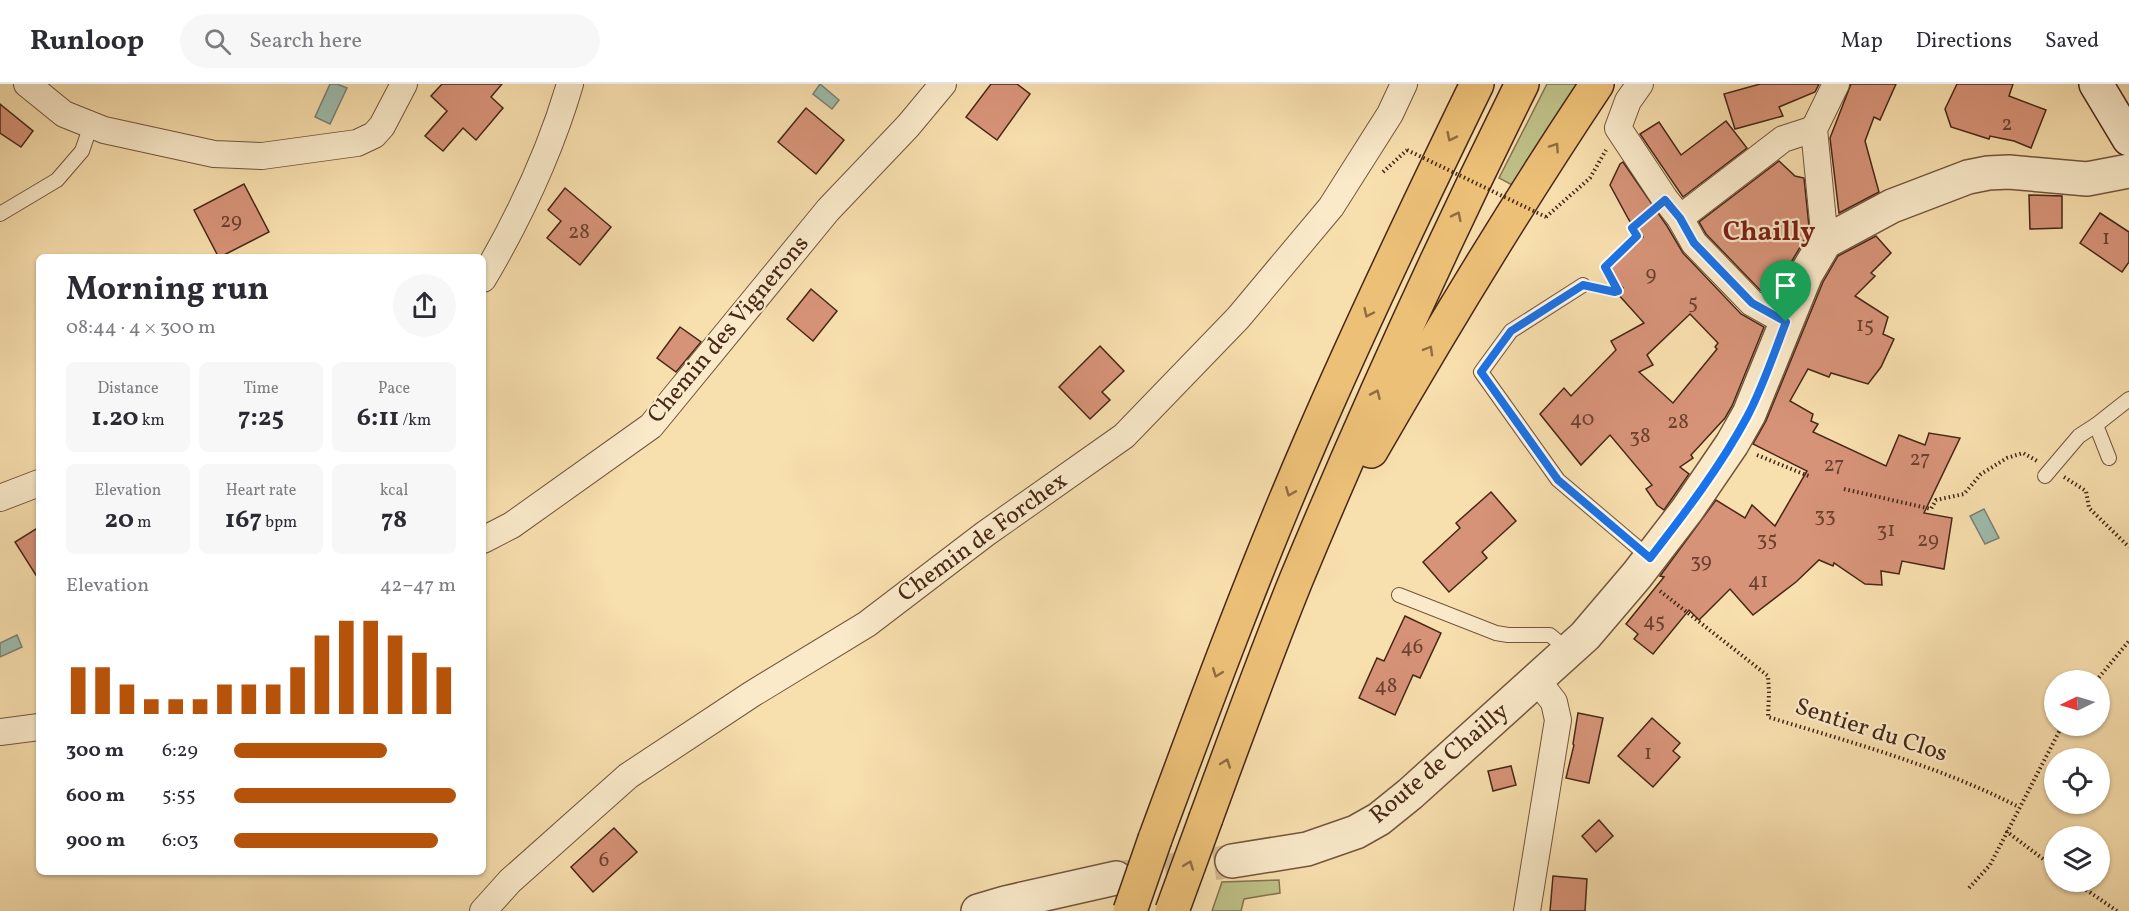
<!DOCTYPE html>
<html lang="en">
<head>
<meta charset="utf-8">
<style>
  :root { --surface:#fff; --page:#f7f7f7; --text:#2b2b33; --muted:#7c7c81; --line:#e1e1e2; --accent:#b45309 }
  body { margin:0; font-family:Vollkorn,serif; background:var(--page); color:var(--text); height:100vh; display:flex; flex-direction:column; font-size:22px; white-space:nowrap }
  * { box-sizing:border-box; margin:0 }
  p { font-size:20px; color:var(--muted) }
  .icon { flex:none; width:33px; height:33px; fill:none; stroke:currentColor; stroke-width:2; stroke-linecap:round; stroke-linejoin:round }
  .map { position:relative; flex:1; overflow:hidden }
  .drawer { position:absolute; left:36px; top:170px; width:450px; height:621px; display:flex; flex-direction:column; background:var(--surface); border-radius:9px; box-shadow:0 2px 4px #0004 }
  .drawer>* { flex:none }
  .needle { width:39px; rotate:265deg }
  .fabs { position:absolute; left:2044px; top:586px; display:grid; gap:12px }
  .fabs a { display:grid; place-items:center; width:66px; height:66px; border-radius:50%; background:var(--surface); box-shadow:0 2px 4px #0004; font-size:30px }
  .pin { position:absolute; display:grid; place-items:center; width:51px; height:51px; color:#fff; margin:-62px -26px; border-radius:50% 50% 50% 0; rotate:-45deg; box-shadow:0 0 6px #0007 }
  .pin .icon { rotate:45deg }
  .round { display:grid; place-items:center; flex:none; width:63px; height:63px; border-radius:32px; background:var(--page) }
  .overview { display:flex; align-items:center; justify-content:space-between; height:102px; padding:0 30px }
  h1 { font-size:33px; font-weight:700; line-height:45px }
  .metrics { display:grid; grid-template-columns:repeat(3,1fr); gap:9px; height:102px; padding:6px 30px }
  .metrics div { display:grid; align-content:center; border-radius:9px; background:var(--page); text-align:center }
  .metrics b { font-size:26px; font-weight:700 }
  .metrics small { font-size:16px; font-weight:400 }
  .metrics p { font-size:16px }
  .chart { height:168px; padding:12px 30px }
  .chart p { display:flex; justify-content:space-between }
  .chart svg { width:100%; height:108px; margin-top:6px; stroke:var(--accent); stroke-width:6 }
  ul { padding:0 30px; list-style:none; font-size:20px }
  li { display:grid; grid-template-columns:96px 72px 1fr; align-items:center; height:45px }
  li i { height:15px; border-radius:8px; background:var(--accent) }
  header { display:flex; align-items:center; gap:36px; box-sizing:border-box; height:84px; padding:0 30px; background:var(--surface); border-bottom:2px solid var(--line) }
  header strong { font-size:28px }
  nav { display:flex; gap:33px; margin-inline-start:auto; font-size:21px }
  .search { width:420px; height:54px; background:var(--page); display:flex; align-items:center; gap:15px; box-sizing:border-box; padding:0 21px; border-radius:33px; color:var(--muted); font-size:22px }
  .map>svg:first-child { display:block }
  .green { fill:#bfc189; stroke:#837450; stroke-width:1.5 }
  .water { fill:#9dbcad; stroke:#7b8071; stroke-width:1.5 }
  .building { fill:#d79378; stroke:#472717; stroke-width:1.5; fill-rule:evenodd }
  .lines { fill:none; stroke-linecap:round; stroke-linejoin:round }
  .tertiary-tunnel { stroke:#d5ba90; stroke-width:33; stroke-dasharray:33 16; stroke-linecap:butt }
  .service-casing { stroke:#73553d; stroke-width:16 }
  .minor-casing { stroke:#73553d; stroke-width:28 }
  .tertiary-casing { stroke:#73553d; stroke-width:36 }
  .secondary-casing { stroke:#472717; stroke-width:36 }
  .motorway-casing { stroke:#472717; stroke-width:36 }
  .path { stroke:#472717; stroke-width:4; stroke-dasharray:1.5 3; stroke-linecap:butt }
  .service { stroke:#faeaca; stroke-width:14 }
  .minor { stroke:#faeaca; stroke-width:26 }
  .tertiary { stroke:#faeaca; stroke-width:33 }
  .secondary { stroke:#faeaca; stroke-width:33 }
  .motorway { stroke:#ecc077; stroke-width:33 }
  .motorway-bridge-casing { stroke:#472717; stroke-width:36; stroke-linecap:butt }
  .path-bridge { stroke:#472717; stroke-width:4; stroke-dasharray:1.5 3; stroke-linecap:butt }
  .motorway-bridge { stroke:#ecc077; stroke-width:33 }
  .oneway { stroke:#916c42 }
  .route-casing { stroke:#fff; stroke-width:12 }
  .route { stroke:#1a73e8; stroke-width:8 }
  .labels { text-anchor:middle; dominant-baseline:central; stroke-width:4.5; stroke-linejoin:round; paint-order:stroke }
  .number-label { font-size:21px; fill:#6b422f }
  .street-label { font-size:24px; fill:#472717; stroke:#faeaca }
  .quarter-label { font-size:27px; font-weight:bold; fill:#7a1f14; stroke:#faeaca }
</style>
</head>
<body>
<header>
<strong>Runloop</strong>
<div class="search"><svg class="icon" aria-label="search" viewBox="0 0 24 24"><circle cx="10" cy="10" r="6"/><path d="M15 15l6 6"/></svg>Search here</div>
<nav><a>Map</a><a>Directions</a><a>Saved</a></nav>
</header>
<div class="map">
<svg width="2129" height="827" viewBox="0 0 2129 827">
  <rect width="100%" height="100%" fill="#f8dfae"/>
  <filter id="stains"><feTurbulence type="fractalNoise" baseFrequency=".00333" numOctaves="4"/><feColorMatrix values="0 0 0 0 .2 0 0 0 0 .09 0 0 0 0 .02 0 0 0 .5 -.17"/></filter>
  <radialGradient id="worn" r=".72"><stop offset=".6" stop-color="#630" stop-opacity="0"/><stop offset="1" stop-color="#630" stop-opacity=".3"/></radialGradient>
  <g class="green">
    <polygon points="1547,0 1583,0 1516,103 1499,94"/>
    <polygon points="1279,796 1280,809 1244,815 1241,827 1212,827 1222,798"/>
  </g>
  <g class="water">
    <polygon points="330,0 337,0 347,4 330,40 315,33"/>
    <polygon points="820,0 839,16 832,25 813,10"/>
    <polygon points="1984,425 1999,454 1985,460 1970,432"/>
    <polygon points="17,551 22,563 0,573 0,559"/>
  </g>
  <g class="building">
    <polygon points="442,0 502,0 491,13 503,24 476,56 463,44 443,67 425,52 447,27 431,12"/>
    <polygon points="991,0 1017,0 1030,10 997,56 966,33"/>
    <polygon points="1760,0 1819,0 1815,8 1779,23 1783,32 1735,45 1724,10"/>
    <polygon points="1851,0 1896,0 1880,36 1874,33 1865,57 1879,108 1839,129 1830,54"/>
    <polygon points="1957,0 2013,0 2009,12 2046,26 2031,64 2014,57 1990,52 1989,55 1951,43 1945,25"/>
    <polygon points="0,20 33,47 21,63 0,49"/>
    <polygon points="806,24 844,56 816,90 778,58"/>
    <polygon points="1726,37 1747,64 1683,113 1640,50 1659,38 1681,71"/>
    <polygon points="1779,77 1795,92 1804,94 1809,143 1808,150 1790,180 1776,214 1760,206 1706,150 1699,138"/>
    <path d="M1623 78 1667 142 1683 169 1741 230 1764 243 1732 322 1725 334 1691 371 1693 374 1680 383 1689 390 1664 426 1657 421 1646 405 1652 401 1610 351 1581 381 1540 330 1564 304 1571 312 1616 266 1611 257 1644 239 1617 209 1623 204 1606 185 1643 153 1629 136 1610 101 1620 80ZM1690 230 1718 259 1715 263 1717 265 1673 319 1639 288 1653 281 1647 271Z"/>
    <polygon points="244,100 269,148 222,172 218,172 194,126"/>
    <polygon points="565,104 611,143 580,181 547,154 561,137 548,126"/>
    <polygon points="2029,111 2062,112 2062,144 2030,145"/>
    <polygon points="2100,129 2129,148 2129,178 2122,188 2080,159"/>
    <polygon points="1876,152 1891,169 1871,189 1875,192 1855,212 1888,233 1883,250 1894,255 1881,283 1868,300 1831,289 1829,293 1808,285 1790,317 1813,330 1811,337 1818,340 1813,348 1886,382 1899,351 1925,361 1929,349 1960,354 1924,429 1952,434 1944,485 1902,477 1899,490 1881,487 1882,501 1865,500 1834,479 1833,482 1819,476 1796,498 1753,531 1730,505 1699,536 1689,526 1653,570 1634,555 1638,550 1626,540 1664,493 1660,492 1716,416 1745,434 1752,421 1775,442 1807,387 1753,360 1766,337 1823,198 1838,172"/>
    <polygon points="811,205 837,227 813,257 787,235"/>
    <polygon points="680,243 701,258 676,288 657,274"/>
    <polygon points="1100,262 1124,287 1102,308 1110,316 1090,335 1059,303"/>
    <polygon points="1491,408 1516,437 1482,468 1487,474 1449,508 1423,478 1460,444 1456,439"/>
    <polygon points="39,443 39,496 15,458"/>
    <polygon points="1405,532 1441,549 1420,594 1413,591 1395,631 1359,614 1377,574 1384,577"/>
    <polygon points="1578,629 1603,634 1589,699 1566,694 1574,661 1573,660"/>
    <polygon points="1652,634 1680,659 1673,667 1680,673 1653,703 1618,672"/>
    <polygon points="1511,682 1516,701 1493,707 1488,687"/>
    <polygon points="1599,736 1613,752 1596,768 1582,752"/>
    <polygon points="614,744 637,768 593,808 571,783"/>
    <polygon points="1553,792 1587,795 1585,827 1550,827"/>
  </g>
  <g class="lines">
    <polyline class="tertiary-tunnel" points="1117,794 1232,777"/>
    <defs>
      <g id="service">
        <polyline points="0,130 57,96 82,67 91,41"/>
        <polyline points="1583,201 1511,247 1481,288 1558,396 1650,474"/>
        <polyline points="2109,374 2096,341 2129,315"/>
        <polyline points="2045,392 2079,352 2096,341"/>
        <polyline points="1399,511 1496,549 1508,551 1550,551 1569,567"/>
      </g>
      <g id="minor">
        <polyline points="27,0 64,30 104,46 214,70 262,72 357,59 374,51 382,42 404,0"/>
        <polyline points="1640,0 1628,17 1618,44 1665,115 1680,134 1694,159 1752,219 1786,238"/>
        <polyline points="1680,134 1783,55 1814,45"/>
        <polyline points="1825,158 1814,45 1836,0"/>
        <path d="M483 195C519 134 550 68 570 0"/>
        <polyline points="0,414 39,399"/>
        <polyline points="483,456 512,441 651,342 828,126 908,42 943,0"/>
        <polyline points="0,648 39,643"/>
        <polyline points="483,827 510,797 628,692 752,610 867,540 985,450 1124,352 1238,234 1331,123 1390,30 1404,0"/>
        <polyline points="1527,827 1558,636 1554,618 1537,596"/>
      </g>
      <g id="tertiary">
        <polyline points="1232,777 1307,765 1356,748 1379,735 1410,710 1585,552 1637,491 1687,426 1732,360 1749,330 1806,190 1825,158 1892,122 1968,93 1988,89 2009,88 2087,95 2129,87"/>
        <polyline points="978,827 1005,819 1116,794"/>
      </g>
      <polyline id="secondary" points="2096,0 2129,55"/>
      <g id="motorway">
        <path d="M1371 367C1443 242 1517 120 1597 0"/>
        <path d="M1206 734C1235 655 1264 575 1296 496 1366 328 1441 163 1522 0"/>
        <path d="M1155 755C1205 620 1255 485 1312 354 1364 234 1420 117 1477 0"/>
      </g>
    </defs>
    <use href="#service" class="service-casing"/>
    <use href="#minor" class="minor-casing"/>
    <use href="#tertiary" class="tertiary-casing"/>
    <use href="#secondary" class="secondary-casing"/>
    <use href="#motorway" class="motorway-casing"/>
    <g class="path">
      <polyline points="1383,88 1407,66"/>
      <polyline points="1546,133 1590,94 1606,66"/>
      <polyline points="1598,204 1615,208 1618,207 1604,183 1637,152 1632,144 1648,130"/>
      <polyline points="1757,371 1811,393"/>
      <polyline points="2064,393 2086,407 2089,424 2129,463"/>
      <polyline points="1844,405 1931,425 1936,416 1964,410 1981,390 2007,374 2023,369 2037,377"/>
      <path d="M1660 507 1768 592 1769 608 1768 633C1853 659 1939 682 2019 723"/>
      <polyline points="2096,597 2129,557"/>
      <polyline points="2006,747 2055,784"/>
      <polyline points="2075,798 2117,827"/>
      <polyline points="1969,804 1990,781 2062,642"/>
    </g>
    <use href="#service" class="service"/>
    <use href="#minor" class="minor"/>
    <use href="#tertiary" class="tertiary"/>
    <use href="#secondary" class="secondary"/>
    <use href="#motorway" class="motorway"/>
    <defs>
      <g id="motorway-bridge">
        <polyline points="1130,827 1155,755"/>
        <polyline points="1172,827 1206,734"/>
      </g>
    </defs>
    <use href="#motorway-bridge" class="motorway-bridge-casing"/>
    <polyline class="path-bridge" points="1407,66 1546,133"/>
    <use href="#motorway-bridge" class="motorway-bridge"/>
  </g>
  <defs><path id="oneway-chevron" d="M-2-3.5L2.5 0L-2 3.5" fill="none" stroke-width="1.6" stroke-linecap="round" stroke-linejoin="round" transform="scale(1.5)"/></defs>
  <g class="oneway">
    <use href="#oneway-chevron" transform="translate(1451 53) rotate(116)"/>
    <use href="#oneway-chevron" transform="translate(1555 63) rotate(-56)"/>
    <use href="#oneway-chevron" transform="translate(1457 132) rotate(-64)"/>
    <use href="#oneway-chevron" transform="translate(1368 229) rotate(115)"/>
    <use href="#oneway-chevron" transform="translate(1429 266) rotate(-60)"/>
    <use href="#oneway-chevron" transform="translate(1376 310) rotate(-66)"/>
    <use href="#oneway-chevron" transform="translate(1290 408) rotate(112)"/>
    <use href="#oneway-chevron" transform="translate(1217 589) rotate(111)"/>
    <use href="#oneway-chevron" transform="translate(1226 679) rotate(-70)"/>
    <use href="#oneway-chevron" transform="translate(1189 781) rotate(-70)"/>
  </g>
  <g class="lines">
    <defs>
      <path id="route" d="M1665 116 1680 134 1694 159 1752 219 1786 238C1774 269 1763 303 1747 333 1720 383 1685 429 1650 474L1558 396 1481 288 1511 247 1583 201 1615 208 1618 207 1605 183 1637 152 1632 144Z"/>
    </defs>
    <use href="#route" class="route-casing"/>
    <use href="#route" class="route"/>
  </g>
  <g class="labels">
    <g class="number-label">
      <text x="2007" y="40">2</text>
      <text x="231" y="137">29</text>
      <text x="579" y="148">28</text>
      <text x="2106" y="154">1</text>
      <text x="1651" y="190">9</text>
      <text x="1693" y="218">5</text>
      <text x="1865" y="241">15</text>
      <text x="1582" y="335">40</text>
      <text x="1678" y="338">28</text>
      <text x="1640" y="352">38</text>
      <text x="1920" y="375">27</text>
      <text x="1834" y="381">27</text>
      <text x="1825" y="431">33</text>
      <text x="1886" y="446">31</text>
      <text x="1767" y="455">35</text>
      <text x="1928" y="456">29</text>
      <text x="1701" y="477">39</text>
      <text x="1758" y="497">41</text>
      <text x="1654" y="537">45</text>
      <text x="1412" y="563">46</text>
      <text x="1386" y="602">48</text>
      <text x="1648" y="669">1</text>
      <text x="604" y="776">6</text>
    </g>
    <g class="street-label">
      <text transform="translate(729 246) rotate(-50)">Chemin des Vignerons</text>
      <text transform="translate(983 454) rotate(-36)">Chemin de Forchex</text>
      <text transform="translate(1871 647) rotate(18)">Sentier du Clos</text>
      <text transform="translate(1440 680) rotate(-40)">Route de Chailly</text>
    </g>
    <g class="quarter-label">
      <text x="1769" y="149">Chailly</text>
    </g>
  </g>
  <rect width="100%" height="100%" filter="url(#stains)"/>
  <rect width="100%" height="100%" fill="url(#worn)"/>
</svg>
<div class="fabs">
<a><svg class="needle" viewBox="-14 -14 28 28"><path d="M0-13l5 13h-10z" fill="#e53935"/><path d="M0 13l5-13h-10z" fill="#7c7c81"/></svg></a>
<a><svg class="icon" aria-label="locate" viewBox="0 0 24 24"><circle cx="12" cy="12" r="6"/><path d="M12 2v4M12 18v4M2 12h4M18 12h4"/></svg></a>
<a><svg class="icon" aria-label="layers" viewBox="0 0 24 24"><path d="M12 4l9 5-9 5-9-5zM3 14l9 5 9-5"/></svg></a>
</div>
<div class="pin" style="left:1786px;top:238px;background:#1e9e55"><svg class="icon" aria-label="arrive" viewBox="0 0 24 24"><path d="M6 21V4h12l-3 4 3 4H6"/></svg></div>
<section class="drawer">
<div class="overview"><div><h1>Morning run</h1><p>08:44 · 4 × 300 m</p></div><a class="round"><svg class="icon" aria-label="share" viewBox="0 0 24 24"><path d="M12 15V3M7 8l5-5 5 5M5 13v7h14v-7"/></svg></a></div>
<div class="metrics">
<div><p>Distance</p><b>1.20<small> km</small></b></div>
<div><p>Time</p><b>7:25</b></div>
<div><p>Pace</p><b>6:11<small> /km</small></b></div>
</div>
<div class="metrics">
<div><p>Elevation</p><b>20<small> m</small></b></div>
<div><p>Heart rate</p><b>167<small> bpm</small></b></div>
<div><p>kcal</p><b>78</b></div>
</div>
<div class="chart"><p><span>Elevation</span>42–47 m</p>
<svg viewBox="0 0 160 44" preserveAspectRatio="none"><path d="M5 44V25M15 44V25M25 44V32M35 44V38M45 44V38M55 44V38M65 44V32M75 44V32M85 44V32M95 44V25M105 44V12M115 44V6M125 44V6M135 44V12M145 44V19M155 44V25"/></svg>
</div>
<ul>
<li><b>300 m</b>6:29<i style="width:69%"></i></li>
<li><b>600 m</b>5:55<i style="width:100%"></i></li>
<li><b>900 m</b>6:03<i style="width:92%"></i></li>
</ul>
</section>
</div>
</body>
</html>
